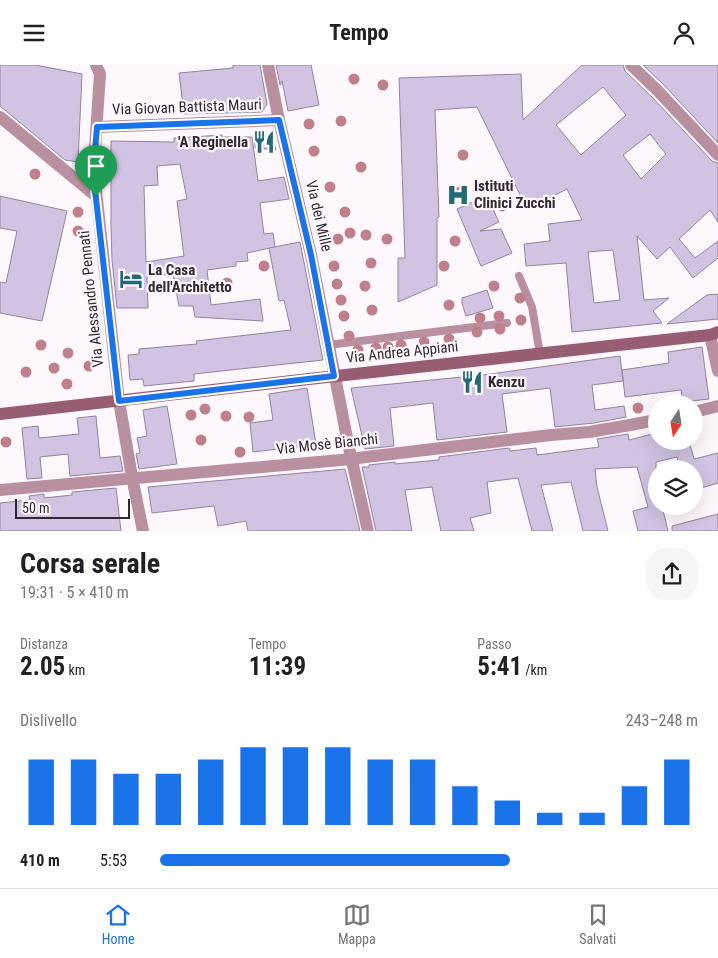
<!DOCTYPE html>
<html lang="it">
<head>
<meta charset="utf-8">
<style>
  :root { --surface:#fff; --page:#f6f6f6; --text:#202124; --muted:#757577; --line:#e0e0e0; --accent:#1a73e8 }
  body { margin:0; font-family:"Roboto Condensed",sans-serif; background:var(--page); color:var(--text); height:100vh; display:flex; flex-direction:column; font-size:19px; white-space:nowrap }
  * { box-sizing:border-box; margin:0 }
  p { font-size:16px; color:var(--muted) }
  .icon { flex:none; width:28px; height:28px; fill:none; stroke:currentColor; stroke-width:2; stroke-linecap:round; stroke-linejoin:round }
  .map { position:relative; height:466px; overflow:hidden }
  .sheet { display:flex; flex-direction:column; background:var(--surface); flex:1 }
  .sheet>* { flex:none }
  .needle { width:32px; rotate:192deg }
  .buttons { position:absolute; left:648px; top:330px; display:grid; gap:10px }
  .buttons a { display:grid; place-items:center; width:55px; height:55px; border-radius:50%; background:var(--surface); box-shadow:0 5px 20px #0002; font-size:25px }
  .scale { position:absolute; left:15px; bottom:12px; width:115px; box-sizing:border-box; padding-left:5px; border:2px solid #322730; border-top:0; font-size:14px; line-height:18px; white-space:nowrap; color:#322730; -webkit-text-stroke:4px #fef8fd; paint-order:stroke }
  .pin { position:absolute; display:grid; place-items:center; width:42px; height:42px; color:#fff; margin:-51px -21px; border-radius:50% 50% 50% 0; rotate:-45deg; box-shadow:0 0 5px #0007 }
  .pin .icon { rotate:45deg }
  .round { display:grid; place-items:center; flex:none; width:52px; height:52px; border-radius:20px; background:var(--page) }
  .summary { display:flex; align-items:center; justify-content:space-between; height:85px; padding:0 20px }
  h1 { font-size:28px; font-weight:700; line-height:38px }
  .stats { display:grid; grid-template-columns:repeat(3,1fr); gap:8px; height:85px; padding:5px 20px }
  .stats div { display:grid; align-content:center }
  .stats b { font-size:25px; font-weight:700 }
  .stats small { font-size:14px; font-weight:400 }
  .stats p { font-size:14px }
  .chart { height:140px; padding:10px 20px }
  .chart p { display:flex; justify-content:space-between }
  .chart svg { width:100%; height:90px; margin-top:5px; stroke:var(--accent); stroke-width:6 }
  ul { padding:0 20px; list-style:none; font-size:16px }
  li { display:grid; grid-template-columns:80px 60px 1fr; align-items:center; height:38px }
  li i { height:12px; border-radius:6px; background:var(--accent) }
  header { display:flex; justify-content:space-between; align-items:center; height:65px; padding:0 20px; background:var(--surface); font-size:22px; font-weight:700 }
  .tab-bar { display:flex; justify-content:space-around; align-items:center; height:70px; border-top:1px solid var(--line); background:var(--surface); font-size:14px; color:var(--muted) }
  .tab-bar a { display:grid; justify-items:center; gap:2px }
  .tab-bar .current { color:var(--accent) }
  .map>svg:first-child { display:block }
  .building { fill:#d1c3e1; stroke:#9284a0; fill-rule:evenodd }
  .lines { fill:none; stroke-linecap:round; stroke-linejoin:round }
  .lane { stroke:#b9909f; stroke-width:8 }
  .street { stroke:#b9909f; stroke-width:12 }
  .secondary { stroke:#965d73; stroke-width:12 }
  .tree { fill:#c0808b }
  .route-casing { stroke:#fff; stroke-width:10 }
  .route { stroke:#1a73e8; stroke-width:6 }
  .labels { text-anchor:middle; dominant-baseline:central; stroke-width:4.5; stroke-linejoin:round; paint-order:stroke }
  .street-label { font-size:15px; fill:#322730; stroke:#fef8fd }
  .poi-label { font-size:15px; font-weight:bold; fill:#322730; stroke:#fef8fd; text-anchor:start }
</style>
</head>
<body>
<header><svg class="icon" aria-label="menu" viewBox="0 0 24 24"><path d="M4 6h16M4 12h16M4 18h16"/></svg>Tempo<svg class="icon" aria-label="person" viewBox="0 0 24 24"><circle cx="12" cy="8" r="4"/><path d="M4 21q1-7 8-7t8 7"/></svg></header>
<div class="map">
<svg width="718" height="466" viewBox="0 0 718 466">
  <rect width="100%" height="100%" fill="#fef8fd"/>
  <g class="building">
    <polygon points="0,0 35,0 82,9 78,97 65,95 0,41"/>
    <polygon points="233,0 260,0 267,39 262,47 184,49 179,8 233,3"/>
    <polygon points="276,0 311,0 319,40 288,46 282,16 280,20"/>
    <path d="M582 0H623L625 6 652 32 712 96 718 98V157L710 145 679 174 695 193 718 176V193L693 213 670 182 657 194 637 171 644 235 669 233 653 246 662 258 572 267 566 198 526 201 524 179 550 176 548 159 582 155 567 124 531 142H526L477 42 435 45 439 152 437 153V220L398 237V193H405L399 13 521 9 523 55ZM603 22 626 50 581 90 556 60ZM650 69 666 89 641 114 623 90ZM613 185 620 235 594 238 588 187Z"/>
    <polygon points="643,0 718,0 718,78 664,20"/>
    <path d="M222 70V72H252L258 116 284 112 289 134 260 138 264 169 273 168 275 182 247 188 248 196 236 197V201L207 205 211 240 260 234 263 256 195 252 193 241H179L173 209 147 212 148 243H117L112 195 111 160V76L174 77V73ZM180 99 187 134 177 136 184 191 146 197 144 121 158 120 157 101Z"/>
    <polygon points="255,71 272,71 276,85 255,83"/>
    <polygon points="0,131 67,146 42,256 0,248 0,217 6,218 17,166 0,163"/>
    <polygon points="487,131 499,157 480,166 501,164 512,188 481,201 457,144"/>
    <polygon points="300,177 323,295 194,309 194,316 144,321 143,314 130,315 128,290 139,289 139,284 197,279 196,276 291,265 284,235 279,236 269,183"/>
    <polygon points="487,225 493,243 466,251 462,238 462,233"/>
    <polygon points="718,229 718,254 667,259 707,230"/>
    <polygon points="702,282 709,334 683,337 681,325 625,332 622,305 669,298 668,287"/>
    <polygon points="620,291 623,316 592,320 595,345 624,341 626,352 594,358 555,362 550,323 502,329 507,367 437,375 433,338 390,343 394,381 365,384 351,323 483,310"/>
    <polygon points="307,323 316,379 278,385 278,384 253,387 250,358 273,355 269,329"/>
    <polygon points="167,341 177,399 139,404 136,389 140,388 137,373 147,371 143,345"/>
    <polygon points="96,351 100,393 120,391 123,406 70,411 68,389 40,392 42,413 27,414 22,363 38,361 39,373 79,369 77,353"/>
    <polygon points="656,368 656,376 689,376 694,394 718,388 718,418 694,425 694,404 680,404 677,392 656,397 656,441 662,441 668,466 638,466 633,446 648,442 637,402 595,404 597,422 608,466 583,466 571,417 541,420 553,466 532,466 518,413 487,417 491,448 470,453 474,466 441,466 432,422 405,425 412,466 376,466 362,402 369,402 369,400 395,397 395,399 439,395 439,392 509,383 510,386 536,383 537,390 599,382 597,374 628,369 629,375"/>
    <polygon points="345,404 360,466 248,466 246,456 218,461 214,441 152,448 148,422"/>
    <polygon points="116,423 121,466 0,466 0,438 30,435 29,431 44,429 44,433 72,430 72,427"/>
    <polygon points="718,449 718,466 672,466 672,461"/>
  </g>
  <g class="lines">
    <g class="lane">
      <polyline points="519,211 532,242 540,289"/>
      <polyline points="328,280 507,258"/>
    </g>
    <g class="street">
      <polyline points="96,0 100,9 94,98 95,116 119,336 132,412 143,466"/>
      <polyline points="268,0 279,55 311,190 349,383 368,466"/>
      <polyline points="631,0 658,26 718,90"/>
      <polyline points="0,52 96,131"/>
      <polyline points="97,62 279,55"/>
      <polyline points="710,270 718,306"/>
      <polyline points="694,347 718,341"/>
      <polyline points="0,425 341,395 551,370 589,367 630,360 656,355"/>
    </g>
    <polyline class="secondary" points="0,349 318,313 710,270 718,267"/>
  </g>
  <g class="tree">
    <circle cx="354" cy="14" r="5.5"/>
    <circle cx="383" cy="20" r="5.5"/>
    <circle cx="341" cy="56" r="5.5"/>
    <circle cx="309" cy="59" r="5.5"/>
    <circle cx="314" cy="86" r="5.5"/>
    <circle cx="463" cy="90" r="5.5"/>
    <circle cx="361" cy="102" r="5.5"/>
    <circle cx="35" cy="109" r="5.5"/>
    <circle cx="330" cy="122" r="5.5"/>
    <circle cx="460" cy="127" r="5.5"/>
    <circle cx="502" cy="141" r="5.5"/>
    <circle cx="78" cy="147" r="5.5"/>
    <circle cx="345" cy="147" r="5.5"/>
    <circle cx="78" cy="166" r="5.5"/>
    <circle cx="350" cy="168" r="5.5"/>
    <circle cx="366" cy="170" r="5.5"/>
    <circle cx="338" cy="174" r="5.5"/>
    <circle cx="387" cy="174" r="5.5"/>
    <circle cx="455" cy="176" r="5.5"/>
    <circle cx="371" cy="198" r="5.5"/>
    <circle cx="264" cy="201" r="5.5"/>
    <circle cx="334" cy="201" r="5.5"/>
    <circle cx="444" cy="201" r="5.5"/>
    <circle cx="227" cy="218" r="5.5"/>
    <circle cx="337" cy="219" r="5.5"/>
    <circle cx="365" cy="221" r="5.5"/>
    <circle cx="494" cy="221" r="5.5"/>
    <circle cx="520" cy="233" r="5.5"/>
    <circle cx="341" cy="235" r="5.5"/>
    <circle cx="449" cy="240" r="5.5"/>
    <circle cx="372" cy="245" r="5.5"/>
    <circle cx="344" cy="251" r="5.5"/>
    <circle cx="499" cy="251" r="5.5"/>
    <circle cx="480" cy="253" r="5.5"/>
    <circle cx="521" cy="255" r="5.5"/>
    <circle cx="500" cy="264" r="5.5"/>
    <circle cx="477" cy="267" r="5.5"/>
    <circle cx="349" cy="271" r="5.5"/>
    <circle cx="449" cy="274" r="5.5"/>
    <circle cx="424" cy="277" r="5.5"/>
    <circle cx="41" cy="280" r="5.5"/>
    <circle cx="401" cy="280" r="5.5"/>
    <circle cx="388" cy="282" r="5.5"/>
    <circle cx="376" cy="283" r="5.5"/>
    <circle cx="358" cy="285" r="5.5"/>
    <circle cx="68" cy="288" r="5.5"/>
    <circle cx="89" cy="301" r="5.5"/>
    <circle cx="54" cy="303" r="5.5"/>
    <circle cx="26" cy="307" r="5.5"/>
    <circle cx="67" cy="319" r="5.5"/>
    <circle cx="638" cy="343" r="5.5"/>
    <circle cx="205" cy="344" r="5.5"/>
    <circle cx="191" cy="350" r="5.5"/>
    <circle cx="226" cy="351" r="5.5"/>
    <circle cx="249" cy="352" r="5.5"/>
    <circle cx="201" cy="375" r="5.5"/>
    <circle cx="6" cy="377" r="5.5"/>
    <circle cx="240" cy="387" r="5.5"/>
  </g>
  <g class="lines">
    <defs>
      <polygon id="route" points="279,55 311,190 334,311 119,336 94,116 94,98 97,62"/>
    </defs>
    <use href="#route" class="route-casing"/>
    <use href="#route" class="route"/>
  </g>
  <defs>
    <symbol id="restaurant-bare" viewBox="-9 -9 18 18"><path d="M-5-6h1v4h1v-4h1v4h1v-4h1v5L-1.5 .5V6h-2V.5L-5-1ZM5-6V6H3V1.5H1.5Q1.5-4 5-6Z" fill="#226a77" stroke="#fef8fd" stroke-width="2.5" paint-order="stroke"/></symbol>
    <symbol id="hospital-bare" viewBox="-9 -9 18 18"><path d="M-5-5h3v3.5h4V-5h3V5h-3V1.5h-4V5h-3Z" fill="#226a77" stroke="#fef8fd" stroke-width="2.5" paint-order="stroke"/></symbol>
    <symbol id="hotel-bare" viewBox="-9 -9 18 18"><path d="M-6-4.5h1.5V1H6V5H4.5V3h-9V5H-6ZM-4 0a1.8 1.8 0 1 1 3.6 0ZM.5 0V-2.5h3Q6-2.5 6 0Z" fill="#226a77" stroke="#fef8fd" stroke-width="2.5" paint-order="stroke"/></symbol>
  </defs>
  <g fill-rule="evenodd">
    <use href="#restaurant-bare" x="248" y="61" width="32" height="32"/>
    <use href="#hospital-bare" x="442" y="114" width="32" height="32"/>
    <use href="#hotel-bare" x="115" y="198" width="32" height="32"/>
    <use href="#restaurant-bare" x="456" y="301" width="32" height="32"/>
  </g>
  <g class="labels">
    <g class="street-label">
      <text transform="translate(187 42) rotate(-2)">Via Giovan Battista Mauri</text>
      <text transform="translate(319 151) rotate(77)">Via dei Mille</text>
      <text transform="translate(91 234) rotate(-96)">Via Alessandro Pennati</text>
      <text transform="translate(402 287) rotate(-6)">Via Andrea Appiani</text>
      <text transform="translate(327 379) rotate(-6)">Via Mosè Bianchi</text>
    </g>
    <g class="poi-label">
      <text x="248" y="77" text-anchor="end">'A Reginella</text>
      <text x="474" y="121">Istituti<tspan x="474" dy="17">Clinici Zucchi</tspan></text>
      <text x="148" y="205">La Casa<tspan x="148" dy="17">dell'Architetto</tspan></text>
      <text x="488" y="317">Kenzu</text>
    </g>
  </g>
</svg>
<div class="buttons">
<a><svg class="needle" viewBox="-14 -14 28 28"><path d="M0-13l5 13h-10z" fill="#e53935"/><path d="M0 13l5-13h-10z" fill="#757577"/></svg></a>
<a><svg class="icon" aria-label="layers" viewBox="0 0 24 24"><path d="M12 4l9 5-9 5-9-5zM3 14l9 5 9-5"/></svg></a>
</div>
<div class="scale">50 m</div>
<div class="pin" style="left:96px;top:131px;background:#1e9e55"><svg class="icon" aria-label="arrive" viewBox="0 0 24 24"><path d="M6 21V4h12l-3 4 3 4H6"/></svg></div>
</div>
<section class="sheet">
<div class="summary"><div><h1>Corsa serale</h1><p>19:31 · 5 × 410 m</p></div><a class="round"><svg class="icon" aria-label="share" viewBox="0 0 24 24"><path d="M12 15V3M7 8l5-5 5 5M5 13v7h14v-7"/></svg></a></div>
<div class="stats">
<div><p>Distanza</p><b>2.05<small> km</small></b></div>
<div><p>Tempo</p><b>11:39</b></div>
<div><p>Passo</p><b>5:41<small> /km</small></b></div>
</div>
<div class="chart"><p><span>Dislivello</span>243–248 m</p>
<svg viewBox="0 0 160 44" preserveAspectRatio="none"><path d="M5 44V12M15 44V12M25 44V19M35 44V19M45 44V12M55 44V6M65 44V6M75 44V6M85 44V12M95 44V12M105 44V25M115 44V32M125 44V38M135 44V38M145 44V25M155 44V12"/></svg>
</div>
<ul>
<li><b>410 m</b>5:53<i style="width:65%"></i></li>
</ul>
</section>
<nav class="tab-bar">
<a class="current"><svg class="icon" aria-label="home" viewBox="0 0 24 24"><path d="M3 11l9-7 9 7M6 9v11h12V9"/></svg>Home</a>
<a><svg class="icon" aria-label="map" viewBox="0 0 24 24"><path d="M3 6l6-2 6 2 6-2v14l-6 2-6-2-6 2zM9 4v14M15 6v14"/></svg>Mappa</a>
<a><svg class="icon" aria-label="saved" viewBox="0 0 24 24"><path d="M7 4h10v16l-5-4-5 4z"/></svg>Salvati</a>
</nav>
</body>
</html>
